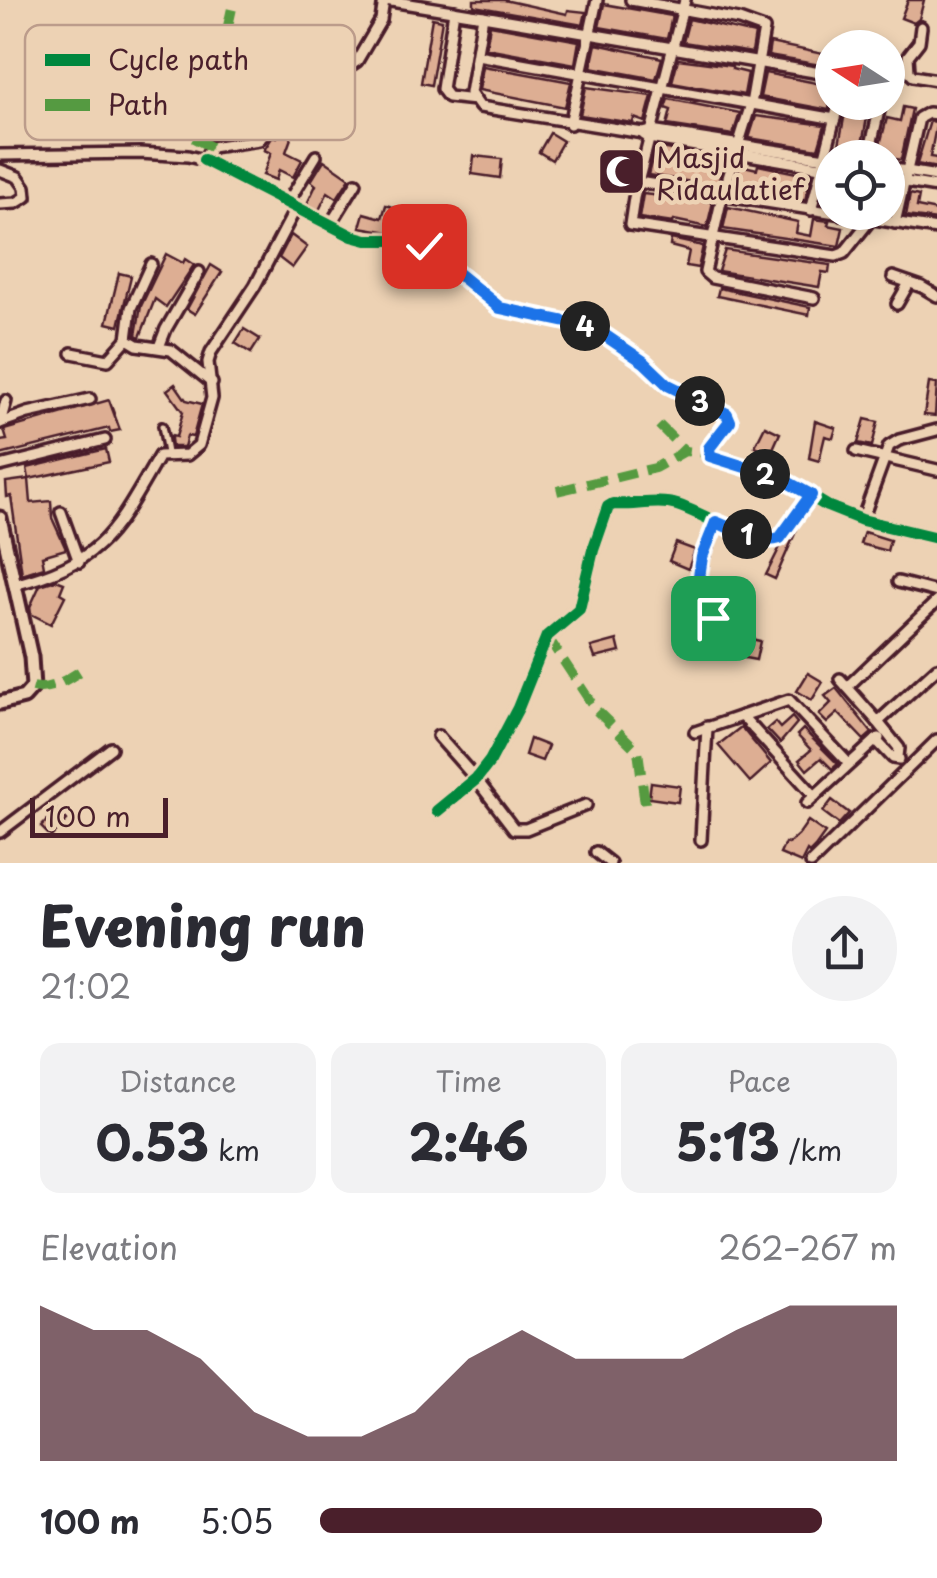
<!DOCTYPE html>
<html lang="en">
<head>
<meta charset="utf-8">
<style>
  :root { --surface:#fff; --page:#f2f2f3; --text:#2b2b33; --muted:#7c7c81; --accent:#4a1f2b }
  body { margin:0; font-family:"Playpen Sans",sans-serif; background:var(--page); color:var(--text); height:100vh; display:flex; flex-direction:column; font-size:38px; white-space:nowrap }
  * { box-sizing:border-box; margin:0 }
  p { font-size:32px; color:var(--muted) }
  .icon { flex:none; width:55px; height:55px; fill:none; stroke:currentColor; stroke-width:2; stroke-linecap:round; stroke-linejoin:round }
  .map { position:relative; height:863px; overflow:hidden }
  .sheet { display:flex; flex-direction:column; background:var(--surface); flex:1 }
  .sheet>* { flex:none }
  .needle { width:65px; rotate:282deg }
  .fabs { position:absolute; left:815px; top:30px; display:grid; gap:20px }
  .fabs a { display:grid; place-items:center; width:90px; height:90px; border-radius:50%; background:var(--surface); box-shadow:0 5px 15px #0003; font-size:50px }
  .scale { position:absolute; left:30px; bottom:25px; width:138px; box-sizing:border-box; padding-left:10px; border:5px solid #4a1f2b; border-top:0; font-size:28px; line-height:35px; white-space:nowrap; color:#4a1f2b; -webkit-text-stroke:8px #edd2b4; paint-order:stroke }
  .pin { position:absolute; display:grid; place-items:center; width:85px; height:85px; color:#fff; margin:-42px; border-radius:20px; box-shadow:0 5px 15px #0006 }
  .km { position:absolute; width:50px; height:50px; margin:-25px; border-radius:50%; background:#222; color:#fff; font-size:28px; line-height:50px; text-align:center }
  .round { display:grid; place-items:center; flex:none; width:105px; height:105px; border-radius:52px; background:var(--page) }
  .summary { display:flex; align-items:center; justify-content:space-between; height:170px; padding:0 40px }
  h1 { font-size:55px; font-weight:800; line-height:75px }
  .metrics { display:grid; grid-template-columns:repeat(3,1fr); gap:15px; height:170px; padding:10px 40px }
  .metrics div { display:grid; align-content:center; border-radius:20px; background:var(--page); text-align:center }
  .metrics b { font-size:50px; font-weight:800 }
  .metrics small { font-size:28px; font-weight:400 }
  .metrics p { font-size:28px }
  .chart { height:280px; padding:20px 40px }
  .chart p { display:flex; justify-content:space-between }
  .chart svg { width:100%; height:180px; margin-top:10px; fill:var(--accent); opacity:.7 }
  ul { padding:0 40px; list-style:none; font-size:32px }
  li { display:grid; grid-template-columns:160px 120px 1fr; align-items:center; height:75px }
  li i { height:25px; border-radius:12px; background:var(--accent) }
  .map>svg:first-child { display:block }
  .building { fill:#ddae93; stroke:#4a1f2b; stroke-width:2.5 }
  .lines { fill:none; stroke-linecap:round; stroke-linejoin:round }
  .service-casing { stroke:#4a1f2b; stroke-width:12 }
  .minor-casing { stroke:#4a1f2b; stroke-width:16 }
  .tertiary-casing { stroke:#4a1f2b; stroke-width:19 }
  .service { stroke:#edd2b4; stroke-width:5 }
  .minor { stroke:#edd2b4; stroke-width:9 }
  .tertiary { stroke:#edd2b4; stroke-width:11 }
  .quiet { stroke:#559a41; stroke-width:10; stroke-dasharray:20 10; stroke-linecap:butt }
  .cycleway-casing { stroke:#edd2b4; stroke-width:19 }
  .cycleway { stroke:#00873e; stroke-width:12 }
  .route-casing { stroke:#fff; stroke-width:20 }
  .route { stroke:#1a73e8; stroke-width:12 }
  .labels { text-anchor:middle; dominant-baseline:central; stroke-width:9; stroke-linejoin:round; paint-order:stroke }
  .poi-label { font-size:28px; fill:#4a1f2b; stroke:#edd2b4; text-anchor:start }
  .key { fill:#edd2b4; stroke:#bc9c8b; stroke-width:2.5 }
  .key-label { font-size:28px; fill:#4a1f2b }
</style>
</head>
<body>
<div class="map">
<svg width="937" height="863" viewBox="0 0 937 863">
  <rect width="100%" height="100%" fill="#edd2b4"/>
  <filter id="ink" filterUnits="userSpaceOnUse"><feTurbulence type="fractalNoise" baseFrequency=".01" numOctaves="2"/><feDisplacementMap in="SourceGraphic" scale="20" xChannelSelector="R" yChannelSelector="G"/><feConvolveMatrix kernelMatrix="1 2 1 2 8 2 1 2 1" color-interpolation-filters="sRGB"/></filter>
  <g filter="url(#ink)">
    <g class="building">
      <polygon points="474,0 504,0 567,14 568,10 586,12 583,25 474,6"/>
      <polygon points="908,0 924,0 919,19 914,23 901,18"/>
      <polygon points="604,4 672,16 667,39 599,27"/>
      <polygon points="432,18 442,20 431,85 421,83"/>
      <polygon points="689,19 755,34 752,53 683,42"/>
      <polygon points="490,25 579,41 575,64 486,48"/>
      <polygon points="770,43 828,55 832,67 768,56"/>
      <polygon points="596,44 662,58 656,79 591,67"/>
      <polygon points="678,59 732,66 732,69 748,73 744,95 672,82"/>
      <polygon points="483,66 571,82 565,107 479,90"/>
      <polygon points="765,73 832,86 829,110 760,97"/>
      <polygon points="586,87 652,96 645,122 634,118 633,123 580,115"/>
      <polygon points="668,99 740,113 733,135 667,125 671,110 665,108"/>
      <polygon points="847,102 870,102 860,155 838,150"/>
      <polygon points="903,107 912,109 901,160 877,156 887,118 900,121"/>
      <polygon points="290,116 298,119 286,152 302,160 293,177 279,170 276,180 263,175 271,153 264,150 273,136 277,137"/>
      <polygon points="756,116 825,125 818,149 749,138"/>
      <polygon points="930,121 937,122 930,157 937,158 937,168 917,164"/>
      <polygon points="550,133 563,141 552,160 539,152"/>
      <polygon points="655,147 725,160 717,186 648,175"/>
      <polygon points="619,154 634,165 623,190 603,177"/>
      <polygon points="474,156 502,159 500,178 472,174"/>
      <polygon points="324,160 350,178 337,198 328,192 319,210 307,204 316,185 311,181"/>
      <polygon points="740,165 757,169 758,165 811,176 805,200 733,189"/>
      <polygon points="643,194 713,202 707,227 674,220 673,223 639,218"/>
      <polygon points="910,194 919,196 917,207 937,211 937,220 906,216"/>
      <polygon points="386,205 396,208 390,232 360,227 364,213 382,218"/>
      <polygon points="728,207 798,222 796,233 811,236 814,219 829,221 828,225 843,228 839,246 723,229"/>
      <polygon points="430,210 445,217 436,238 421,231"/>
      <polygon points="291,235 307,247 292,268 279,258"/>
      <polygon points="671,239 703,246 698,268 686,266 689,251 670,246"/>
      <polygon points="725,250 830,265 829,273 822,272 819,287 718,271"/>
      <polygon points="166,254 183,263 185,259 194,265 166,307 155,299 140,337 136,335 141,306"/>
      <polygon points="211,265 222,272 195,314 187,309"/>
      <polygon points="119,273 131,276 119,326 107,323"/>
      <polygon points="719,288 810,307 809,315 717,296"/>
      <polygon points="244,329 260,339 251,353 235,343"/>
      <polygon points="929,383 937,384 935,416 924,415"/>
      <polygon points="175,384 186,400 202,404 193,437 187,436 184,447 172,447 171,439 171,436 176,437 183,412 167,390"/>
      <polygon points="109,400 120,430 110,432 109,428 0,455 0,441 7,440 4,430"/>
      <polygon points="865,419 878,422 872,446 858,443"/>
      <polygon points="815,421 836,428 833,438 825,436 819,461 809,458"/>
      <polygon points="765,426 780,433 771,453 755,446"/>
      <polygon points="106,449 109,462 29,479 27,468"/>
      <polygon points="29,479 31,503 51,501 52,518 66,549 42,556 44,567 22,574 11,496 7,497 6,482"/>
      <polygon points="797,529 775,579 766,575 781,545"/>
      <polygon points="864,532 890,540 887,551 860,544"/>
      <polygon points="676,543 695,550 688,569 669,561"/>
      <polygon points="56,580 64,583 60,593 65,596 51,624 31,614 30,607 40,585"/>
      <polygon points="738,636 760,641 756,660 734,656"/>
      <polygon points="617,640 620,652 595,658 591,647"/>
      <polygon points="808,673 823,682 812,700 797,691"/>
      <polygon points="836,688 872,733 864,740 838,713 827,723 819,715 831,703 825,696"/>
      <polygon points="792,717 797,723 780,743 767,729 775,722 780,728"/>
      <polygon points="741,727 771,763 750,782 718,745"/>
      <polygon points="803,729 838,764 832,769 821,758 807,770 799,760 811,750 797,735"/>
      <polygon points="530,739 548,746 542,761 525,755"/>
      <polygon points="651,782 680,786 678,802 649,798"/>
      <polygon points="832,800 849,813 839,824 823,812"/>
      <polygon points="57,810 67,820 51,837 41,827"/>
      <polygon points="808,821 825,833 815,847 809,853 807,851 801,863 780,854 785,843 788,844 799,834"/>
    </g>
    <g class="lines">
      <defs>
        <polyline id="service" points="162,426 167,453"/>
        <g id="minor">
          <polyline points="385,0 483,16 470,93 480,107 643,133 651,131 832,159"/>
          <polyline points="631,0 739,20 764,29 751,104 722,197 705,272 712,278 814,298"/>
          <polyline points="685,0 634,198 630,225 836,256 844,253 871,219"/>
          <polyline points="454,11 442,89 448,97 475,100"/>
          <polyline points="483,16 832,75"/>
          <polyline points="921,27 919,42 908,56 909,72 913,76 937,80"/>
          <polyline points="477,55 835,119"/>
          <polyline points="342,60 351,65 357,61 381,20 384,0"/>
          <polyline points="570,124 597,0"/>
          <polyline points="644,135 649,138 832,169"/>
          <polyline points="0,155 140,153 188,156 204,160 211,147 259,140 302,90"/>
          <polyline points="868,158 881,102"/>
          <polyline points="204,160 352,236 367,240 407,240 425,246 500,308 585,326 603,334 643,362 668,385 727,415 729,421 709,448 710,457 780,478 827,506 862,520 937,538"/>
          <polyline points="888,168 937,176"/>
          <polyline points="0,170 18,177 25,187 26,197 16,203 0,204"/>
          <polyline points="888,179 937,187"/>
          <polyline points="638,182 937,229"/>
          <polyline points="288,202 316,156"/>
          <polyline points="811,210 839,102"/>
          <polyline points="895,223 919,118 928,113 937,114"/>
          <polyline points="330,225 356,183"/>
          <polyline points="151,264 131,308 127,339 137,345 171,350 212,383"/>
          <polyline points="893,277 922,287 937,296"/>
          <polyline points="897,304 909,283"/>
          <polyline points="159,347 166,329 199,272"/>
          <polyline points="72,353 108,360 127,339"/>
          <polyline points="0,423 28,413 90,399"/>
          <polyline points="0,423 6,401"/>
          <polyline points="856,451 937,470"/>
          <polyline points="0,466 105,440"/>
          <polyline points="61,512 79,562"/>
          <polyline points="862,520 889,446 899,440 937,430"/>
          <polyline points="716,522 703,557 696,596 729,640"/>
          <polyline points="898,582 937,592"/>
          <path d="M14 585C105 561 115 531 159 456L187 455 199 445 212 398 208 362 211 352 255 286 297 206"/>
          <polyline points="840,679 878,722"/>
          <polyline points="847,687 937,601"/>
          <polyline points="742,716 815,796"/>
          <polyline points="695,732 789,700 849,764"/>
          <polyline points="438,736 476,779 514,829 526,829 586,805"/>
          <polyline points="879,738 876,740 893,758 899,759"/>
          <polyline points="898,757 899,748 878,722 937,668"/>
          <polyline points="807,803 876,740"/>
          <path d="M437 811 476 779 490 761 518 708 547 636 579 609 593 550 608 507 613 504C634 506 657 499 677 505 704 513 755 548 781 537L811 495"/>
          <polyline points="0,832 111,748"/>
          <polyline points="701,840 707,727"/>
          <polyline points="596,852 610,863"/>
          <polyline points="811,863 937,740"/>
        </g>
        <polyline id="tertiary" points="0,518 31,657 33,687 24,697 0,703"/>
      </defs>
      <use href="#service" class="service-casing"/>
      <use href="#minor" class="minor-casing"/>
      <use href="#tertiary" class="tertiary-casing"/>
      <use href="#service" class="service"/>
      <use href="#minor" class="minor"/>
      <use href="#tertiary" class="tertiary"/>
      <g class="quiet">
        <polyline points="211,147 186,134 182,104 193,77 222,53 232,8"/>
        <polyline points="659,425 685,451"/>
        <polyline points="557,491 655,468 685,451 708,453"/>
        <polyline points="547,636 596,710 638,751 646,811"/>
        <path d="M33 687C51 692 72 676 87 667"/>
      </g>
      <defs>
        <g id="cycleway">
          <polyline points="204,160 352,236 367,240 407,240 425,246 500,308 585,326 603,334 643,362 668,385 727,415 729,421 709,448 710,457 780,478 827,506 862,520 937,538"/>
          <path d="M437 811 476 779 490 761 518 708 547 636 579 609 593 550 608 507 613 504C634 506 657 499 677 505 704 513 755 548 781 537L811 495"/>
        </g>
      </defs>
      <use href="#cycleway" class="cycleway-casing"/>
      <use href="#cycleway" class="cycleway"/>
    </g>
  </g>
  <g class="lines" filter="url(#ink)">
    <defs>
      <path id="route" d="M424 246 500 308 585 326 603 334 644 362 668 385 727 414 730 421 709 448 710 456 780 478 811 495 780 538C760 545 736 530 716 522L702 557 696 596 713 618"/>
    </defs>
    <use href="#route" class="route-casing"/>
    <use href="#route" class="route"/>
  </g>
  <defs>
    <symbol id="mosque-square" viewBox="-11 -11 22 22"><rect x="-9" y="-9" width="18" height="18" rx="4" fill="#4a1f2b" stroke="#edd2b4"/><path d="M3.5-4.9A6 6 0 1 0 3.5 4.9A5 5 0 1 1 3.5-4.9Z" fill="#fff"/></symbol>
  </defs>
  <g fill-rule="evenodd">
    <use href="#mosque-square" x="594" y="144" width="55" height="55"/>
  </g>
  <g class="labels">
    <g class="poi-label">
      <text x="656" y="156">Masjid<tspan x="656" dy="32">Ridaulatief</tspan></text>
    </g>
  </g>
  <rect x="25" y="25" width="330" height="115" rx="15" class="key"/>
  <rect x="45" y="54" width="45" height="12" fill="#00873e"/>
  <rect x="45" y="99" width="45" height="12" fill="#559a41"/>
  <g class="key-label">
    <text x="108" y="70">Cycle path</text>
    <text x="108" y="115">Path</text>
  </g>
</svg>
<div class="fabs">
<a><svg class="needle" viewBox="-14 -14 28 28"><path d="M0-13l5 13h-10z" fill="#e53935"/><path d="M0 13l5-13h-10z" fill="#7c7c81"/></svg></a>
<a><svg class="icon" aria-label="locate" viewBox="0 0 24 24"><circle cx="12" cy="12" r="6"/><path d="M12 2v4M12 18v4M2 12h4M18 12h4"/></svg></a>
</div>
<div class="scale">100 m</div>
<div class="pin" style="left:713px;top:618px;background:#1e9e55"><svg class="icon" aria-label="arrive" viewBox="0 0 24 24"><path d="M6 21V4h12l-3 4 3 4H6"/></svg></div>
<div class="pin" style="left:424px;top:246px;background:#d93025"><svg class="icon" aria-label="check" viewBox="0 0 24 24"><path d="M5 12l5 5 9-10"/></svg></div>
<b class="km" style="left:747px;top:534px">1</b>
<b class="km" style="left:765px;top:474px">2</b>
<b class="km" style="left:700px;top:401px">3</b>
<b class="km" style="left:585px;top:326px">4</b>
</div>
<section class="sheet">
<div class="summary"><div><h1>Evening run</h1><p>21:02</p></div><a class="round"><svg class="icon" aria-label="share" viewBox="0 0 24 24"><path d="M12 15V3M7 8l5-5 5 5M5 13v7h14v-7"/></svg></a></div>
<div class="metrics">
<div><p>Distance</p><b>0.53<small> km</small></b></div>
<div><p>Time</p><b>2:46</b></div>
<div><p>Pace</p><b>5:13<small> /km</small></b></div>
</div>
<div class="chart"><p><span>Elevation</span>262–267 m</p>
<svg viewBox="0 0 160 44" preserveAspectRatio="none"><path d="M0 44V6L10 12L20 12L30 19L40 32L50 38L60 38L70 32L80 19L90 12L100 19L110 19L120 19L130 12L140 6L150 6L160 6V44z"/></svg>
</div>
<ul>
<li><b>100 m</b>5:05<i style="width:87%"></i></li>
</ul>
</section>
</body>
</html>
